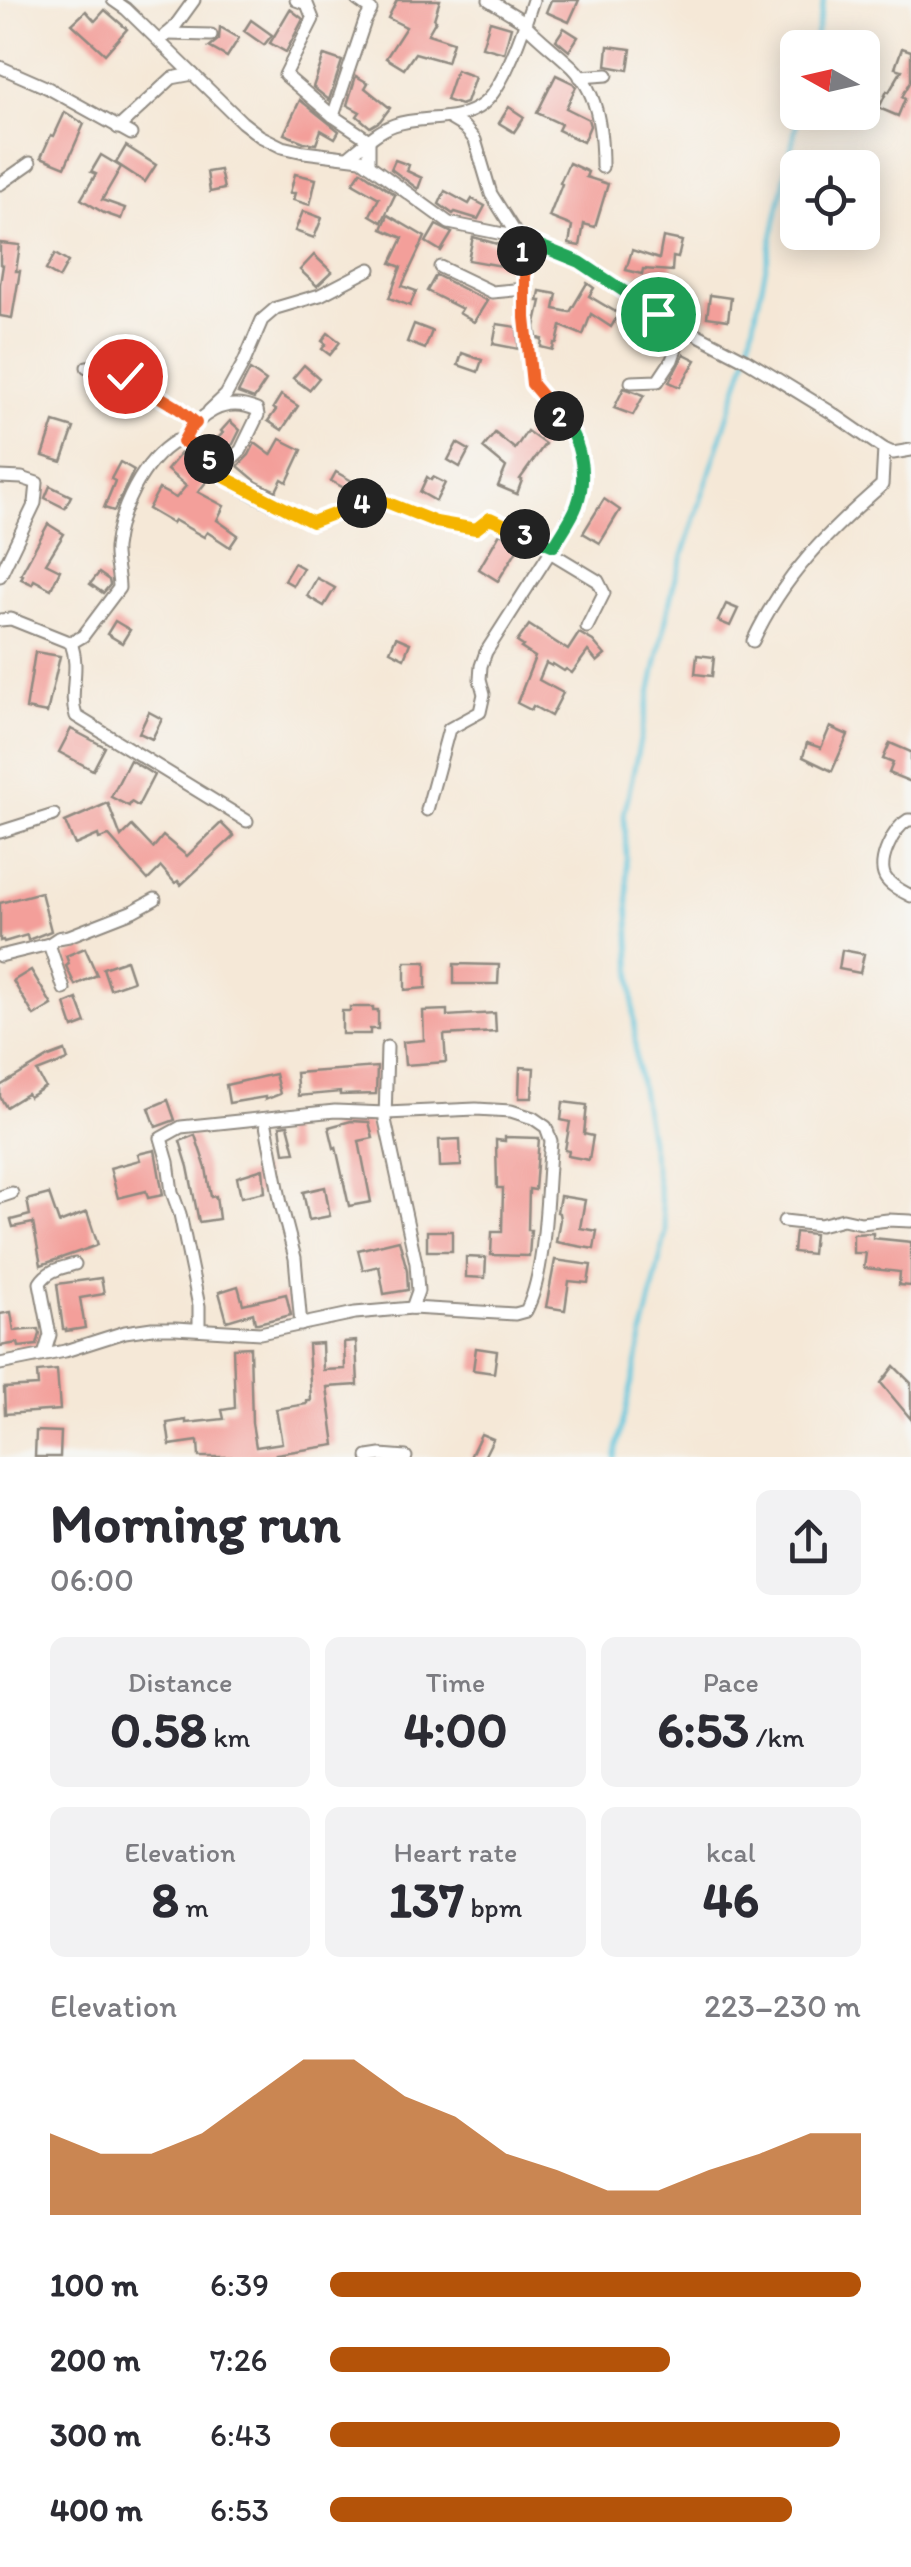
<!DOCTYPE html>
<html lang="en">
<head>
<meta charset="utf-8">
<style>
  :root { --surface:#fff; --page:#f2f2f3; --text:#2b2b33; --muted:#7c7c81; --accent:#b45309 }
  body { margin:0; font-family:Itim,sans-serif; background:var(--page); color:var(--text); height:100vh; display:flex; flex-direction:column; font-size:38px; white-space:nowrap }
  * { box-sizing:border-box; margin:0 }
  p { font-size:32px; color:var(--muted) }
  .icon { flex:none; width:55px; height:55px; fill:none; stroke:currentColor; stroke-width:2; stroke-linecap:round; stroke-linejoin:round }
  .map { position:relative; height:1457px; overflow:hidden }
  .drawer { display:flex; flex-direction:column; background:var(--surface); flex:1 }
  .drawer>* { flex:none }
  .needle { width:65px; rotate:278deg }
  .tools { position:absolute; left:780px; top:30px; display:grid; gap:20px }
  .tools a { display:grid; place-items:center; width:100px; height:100px; border-radius:15px; background:var(--surface); box-shadow:0 5px 25px #0003; font-size:50px }
  .pin { position:absolute; display:grid; place-items:center; width:85px; height:85px; color:#fff; margin:-42px; border:5px solid #fff; border-radius:50%; box-shadow:0 2px 10px #0007 }
  .km { position:absolute; width:50px; height:50px; margin:-25px; border-radius:50%; background:#222; color:#fff; font-size:28px; line-height:50px; text-align:center }
  .round { display:grid; place-items:center; flex:none; width:105px; height:105px; border-radius:15px; background:var(--page) }
  .headline { display:flex; align-items:center; justify-content:space-between; height:170px; padding:0 50px }
  h1 { font-size:55px; font-weight:700; line-height:75px }
  .stats { display:grid; grid-template-columns:repeat(3,1fr); gap:15px; height:170px; padding:10px 50px }
  .stats div { display:grid; align-content:center; border-radius:15px; background:var(--page); text-align:center }
  .stats b { font-size:50px; font-weight:700 }
  .stats small { font-size:28px; font-weight:400 }
  .stats p { font-size:28px }
  .chart { height:280px; padding:20px 50px }
  .chart p { display:flex; justify-content:space-between }
  .chart svg { width:100%; height:180px; margin-top:10px; fill:var(--accent); opacity:.7 }
  ul { padding:0 50px; list-style:none; font-size:32px }
  li { display:grid; grid-template-columns:160px 120px 1fr; align-items:center; height:75px }
  li i { height:25px; border-radius:12px; background:var(--accent) }
  .map>svg:first-child { display:block }
  .lines { fill:none; stroke-linecap:round; stroke-linejoin:round }
  .stream { stroke:#60c6dd; stroke-width:4 }
  .building { fill:#f39f9a }
  .street-casing { stroke:#908a81; stroke-width:15 }
  .street { stroke:#fff; stroke-width:11 }
  .split-1-casing { stroke:#fff; stroke-width:20 }
  .split-2-casing { stroke:#fff; stroke-width:20 }
  .split-3-casing { stroke:#fff; stroke-width:20 }
  .split-4-casing { stroke:#fff; stroke-width:20 }
  .split-5-casing { stroke:#fff; stroke-width:20 }
  .split-6-casing { stroke:#fff; stroke-width:20 }
  .split-1 { stroke:#22a559; stroke-width:12 }
  .split-2 { stroke:#f0652b; stroke-width:12 }
  .split-3 { stroke:#22a559; stroke-width:12 }
  .split-4 { stroke:#f5b400; stroke-width:12 }
  .split-5 { stroke:#f5b400; stroke-width:12 }
  .split-6 { stroke:#f0652b; stroke-width:12 }
</style>
</head>
<body>
<div class="map">
<svg width="911" height="1457" viewBox="0 0 911 1457">
  <rect width="100%" height="100%" fill="#f6f6f2"/>
  <filter id="ink" filterUnits="userSpaceOnUse"><feTurbulence type="fractalNoise" baseFrequency=".01" numOctaves="2"/><feDisplacementMap in="SourceGraphic" scale="20" xChannelSelector="R" yChannelSelector="G"/><feConvolveMatrix kernelMatrix="1 2 1 2 8 2 1 2 1" color-interpolation-filters="sRGB"/></filter>
  <filter id="wash" filterUnits="userSpaceOnUse"><feTurbulence type="fractalNoise" baseFrequency=".0048" numOctaves="4" result="noise"/><feDisplacementMap in="SourceGraphic" scale="40" xChannelSelector="R" yChannelSelector="G"/><feGaussianBlur stdDeviation="2.25" result="paint"/><feColorMatrix in="noise" values="0 0 0 0 0 0 0 0 0 0 0 0 0 0 0 0 0 1.4 0 .05"/><feComposite in="paint" operator="in"/></filter>
  <g filter="url(#wash)">
    <rect width="100%" height="100%" fill="#f5e8d7"/>
    <g class="lines">
      <g class="stream">
        <polyline points="813,48 824,0"/>
        <polyline points="615,1457 666,1232 636,1060 624,815 673,587 746,360 799,112"/>
      </g>
    </g>
    <g id="blocks">
      <g class="building">
        <polygon points="397,0 440,0 434,19 436,20 428,34 453,42 447,62 415,53 404,69 386,58 406,27 388,18"/>
        <polygon points="551,0 579,0 569,22 546,12"/>
        <polygon points="290,9 303,19 286,52 270,43"/>
        <polygon points="105,10 127,29 105,54 72,24 86,11 95,21"/>
        <polygon points="251,20 272,35 264,45 244,31"/>
        <polygon points="490,21 511,27 504,53 482,47"/>
        <polygon points="220,27 239,38 227,57 209,47 219,39"/>
        <polygon points="564,28 578,37 569,51 556,40"/>
        <polygon points="608,46 631,49 628,70 606,66"/>
        <polygon points="902,48 911,51 911,81 902,97 905,99 898,116 879,108 887,91 889,92 902,70 895,68"/>
        <polygon points="324,55 342,61 329,100 313,87"/>
        <polygon points="456,70 475,77 466,103 460,105 446,100"/>
        <polygon points="556,75 573,83 576,87 566,108 588,119 590,126 583,142 558,130 561,124 537,113"/>
        <polygon points="356,76 368,83 365,88 390,108 380,121 370,127 357,116 360,112 347,105"/>
        <polygon points="300,100 339,131 335,138 321,130 316,144 304,142 284,134"/>
        <polygon points="509,107 524,117 514,132 499,123"/>
        <polygon points="65,112 84,124 65,167 41,157 51,135 54,136"/>
        <polygon points="126,146 156,165 145,182 116,163"/>
        <polygon points="101,155 121,167 102,200 125,208 121,219 104,213 81,199 96,174 91,172"/>
        <polygon points="395,160 409,165 407,171 422,178 418,189 391,169"/>
        <polygon points="569,163 588,172 586,177 608,184 595,227 584,224 580,246 569,244 572,226 549,217 562,184 560,183"/>
        <polygon points="220,170 224,189 210,192 207,172"/>
        <polygon points="361,171 395,195 382,222 370,215 379,198 353,183"/>
        <polygon points="295,174 316,179 310,205 293,200 295,193 290,193"/>
        <polygon points="445,191 469,204 472,199 485,206 478,219 455,212 453,214 439,204"/>
        <polygon points="303,211 322,218 314,238 295,231"/>
        <polygon points="388,215 425,237 402,286 416,291 410,306 389,298 401,267 391,263 403,238 382,229"/>
        <polygon points="436,225 452,233 441,251 426,242"/>
        <polygon points="473,237 511,248 508,267 468,260"/>
        <polygon points="663,237 682,241 678,258 673,257 672,271 643,269 642,274 626,270 632,250 659,259"/>
        <polygon points="0,243 20,245 16,271 20,271 12,318 0,316 0,284 3,265 0,264"/>
        <polygon points="55,254 68,262 59,278 46,270"/>
        <polygon points="314,255 332,272 317,286 300,270"/>
        <polygon points="436,275 487,301 474,322 459,313 462,309 427,291"/>
        <polygon points="587,283 594,288 589,296 619,314 611,327 591,314 583,335 561,326 557,343 554,343 553,350 541,347 542,339 537,338 535,327 541,301 538,301 540,291 557,294 554,309 570,312"/>
        <polygon points="710,295 731,298 728,320 707,317"/>
        <polygon points="414,324 432,331 425,349 407,342"/>
        <polygon points="497,324 517,327 519,349 493,344"/>
        <polygon points="328,333 340,342 330,355 322,349 326,344 322,341"/>
        <polygon points="462,353 482,360 478,372 458,365"/>
        <polygon points="684,354 696,360 680,387 669,382"/>
        <polygon points="304,365 319,378 309,390 293,378"/>
        <polygon points="250,370 266,381 254,399 238,393"/>
        <polygon points="624,388 644,395 633,415 614,408"/>
        <polygon points="281,395 298,406 282,430 268,421 276,410 273,408"/>
        <polygon points="230,421 240,430 233,444 219,457 209,447 223,433 221,431"/>
        <polygon points="54,422 74,428 62,462 43,456"/>
        <polygon points="527,431 545,444 520,479 522,480 517,494 498,486 506,467 483,448 495,433 515,449"/>
        <polygon points="280,439 302,450 287,482 282,479 276,491 257,482 238,466 249,455 255,443 271,455"/>
        <polygon points="457,443 469,450 460,467 448,460"/>
        <polygon points="182,452 196,461 211,476 198,492 224,506 217,520 238,535 230,547 207,532 204,537 174,520 172,523 148,509 159,489 176,498 186,486 167,470"/>
        <polygon points="120,462 134,470 114,511 104,508 115,481 111,479"/>
        <polygon points="336,472 352,481 348,490 331,481"/>
        <polygon points="427,477 431,480 433,477 445,483 436,501 420,492"/>
        <polygon points="50,486 71,496 65,508 45,498"/>
        <polygon points="604,499 620,510 600,543 583,533"/>
        <polygon points="48,524 64,534 46,563 60,570 51,589 34,580 32,584 21,579 23,575 21,574"/>
        <polygon points="500,533 520,545 498,581 479,569"/>
        <polygon points="294,563 303,568 293,585 284,580"/>
        <polygon points="99,573 109,580 110,585 103,593 90,584"/>
        <polygon points="317,578 335,588 324,606 307,596"/>
        <polygon points="726,604 738,609 730,626 718,621"/>
        <polygon points="115,621 130,630 122,643 107,634"/>
        <polygon points="529,625 568,650 579,633 593,641 605,655 597,662 588,651 572,673 566,669 564,671 553,664 552,666 546,663 539,680 563,693 551,716 533,706 531,710 517,703 535,657 521,648 523,646 517,642"/>
        <polygon points="396,637 410,643 404,658 390,651"/>
        <polygon points="35,652 60,656 47,713 26,709"/>
        <polygon points="697,655 714,657 712,676 695,674"/>
        <polygon points="149,712 162,719 152,739 139,733"/>
        <polygon points="830,727 848,735 832,771 803,757 807,743 821,748"/>
        <polygon points="71,729 105,747 93,770 59,752"/>
        <polygon points="890,743 911,752 911,782 889,773 893,763 883,759"/>
        <polygon points="130,760 154,775 138,806 131,802 129,806 111,797"/>
        <polygon points="108,803 121,837 132,826 153,848 163,836 187,856 221,823 234,836 181,885 178,881 175,883 161,867 148,880 109,836 99,839 98,835 75,845 65,822"/>
        <polygon points="41,892 51,931 28,940 27,935 4,942 3,940 0,941 0,903"/>
        <polygon points="85,948 97,975 75,985 66,966 69,964 66,956"/>
        <polygon points="842,950 864,954 860,973 839,969"/>
        <polygon points="126,960 133,981 110,989 103,968"/>
        <polygon points="405,962 426,962 426,988 405,990"/>
        <polygon points="454,964 499,965 498,984 454,984"/>
        <polygon points="31,970 52,1005 34,1016 13,981"/>
        <polygon points="77,999 86,1023 73,1028 65,1004"/>
        <polygon points="350,1007 373,1007 373,1010 378,1010 378,1029 370,1029 370,1034 342,1034 342,1011 350,1011"/>
        <polygon points="447,1010 447,1016 495,1013 496,1032 444,1035 446,1062 405,1065 403,1042 424,1040 423,1011"/>
        <polygon points="65,1051 68,1060 37,1072 45,1087 29,1097 27,1094 6,1107 0,1097 0,1086 49,1057"/>
        <polygon points="377,1067 376,1094 340,1095 340,1092 298,1096 296,1073"/>
        <polygon points="520,1067 534,1068 532,1098 519,1098"/>
        <polygon points="275,1074 280,1094 265,1100 265,1097 229,1103 226,1085"/>
        <polygon points="168,1100 175,1120 156,1127 149,1108"/>
        <polygon points="563,1102 587,1105 584,1134 593,1136 589,1160 568,1156 569,1151 565,1150 570,1122 561,1120"/>
        <polygon points="351,1121 369,1122 373,1138 359,1141 371,1202 349,1206 336,1147 334,1148 329,1127"/>
        <polygon points="288,1125 295,1152 284,1153 280,1126"/>
        <polygon points="195,1135 206,1168 211,1197 216,1196 219,1219 199,1222 188,1167 180,1141"/>
        <polygon points="505,1137 539,1138 535,1190 529,1189 528,1230 531,1230 529,1256 491,1255 492,1232 502,1232 503,1188 497,1188 496,1140 505,1141"/>
        <polygon points="460,1139 461,1166 440,1167 439,1140"/>
        <polygon points="155,1150 163,1195 148,1198 146,1191 118,1198 110,1168 140,1160 138,1154"/>
        <polygon points="263,1169 265,1192 241,1197 237,1177"/>
        <polygon points="325,1187 330,1216 309,1220 303,1192"/>
        <polygon points="49,1194 59,1223 87,1212 98,1245 41,1265 33,1223 13,1227 11,1220 30,1215 27,1200"/>
        <polygon points="560,1196 585,1200 580,1228 597,1231 594,1249 556,1242 560,1219 559,1213 557,1212"/>
        <rect x="427" y="1231" width="25" height="20"/>
        <polygon points="795,1232 814,1234 812,1254 793,1252"/>
        <polygon points="873,1233 873,1238 911,1242 911,1286 899,1285 900,1272 864,1268 866,1253 853,1253 853,1234"/>
        <polygon points="399,1240 407,1270 408,1290 384,1294 379,1266 363,1270 358,1250"/>
        <polygon points="466,1257 486,1258 485,1278 466,1277"/>
        <polygon points="555,1260 591,1265 588,1283 569,1281 565,1310 546,1307"/>
        <polygon points="101,1278 104,1294 80,1298 85,1328 66,1331 66,1329 63,1329 57,1284"/>
        <polygon points="238,1286 243,1304 286,1294 291,1315 258,1323 255,1323 253,1313 227,1321 219,1292"/>
        <polygon points="11,1312 14,1331 39,1329 40,1334 37,1345 19,1347 18,1343 0,1346 0,1314"/>
        <polygon points="356,1341 358,1385 327,1387 335,1445 276,1454 277,1457 199,1457 198,1441 170,1445 167,1423 186,1420 186,1423 224,1419 222,1410 235,1408 233,1348 250,1347 252,1423 256,1447 282,1443 276,1409 307,1404 307,1401 311,1401 308,1344 322,1343 323,1370 345,1369 344,1342"/>
        <polygon points="476,1348 497,1351 494,1373 473,1370"/>
        <polygon points="894,1366 911,1383 911,1419 881,1383"/>
        <polygon points="57,1370 60,1410 5,1414 4,1388 38,1386 37,1372"/>
        <polygon points="36,1431 61,1432 60,1457 35,1457"/>
        <polygon points="481,1434 493,1439 484,1457 470,1457"/>
      </g>
    </g>
  </g>
  <g filter="url(#ink)">
    <use href="#blocks" fill-opacity="0" stroke="#908a81" stroke-width="2.5"/>
    <g class="lines">
      <defs>
        <g id="street">
          <polyline points="113,0 126,9 242,122 260,136 282,147 304,152 361,159 449,223 518,237 580,263 658,314 746,360 829,411 884,449 893,453 911,450"/>
          <polyline points="296,0 307,4 313,19 285,75 333,116 369,140 369,165"/>
          <polyline points="489,0 525,22"/>
          <path d="M525 24C538 38 553 49 567 62 598 88 602 129 602 167"/>
          <polyline points="167,34 211,35"/>
          <polyline points="159,41 173,29 194,0"/>
          <polyline points="0,67 48,88 131,134"/>
          <polyline points="580,77 607,75"/>
          <polyline points="333,116 365,21 371,10 357,0"/>
          <polyline points="118,128 172,78 193,74"/>
          <path d="M349 156C363 145 377 131 394 125 422 115 458 124 483 104 505 86 524 27 533 0"/>
          <polyline points="0,184 30,163"/>
          <polyline points="440,267 492,292 525,289"/>
          <polyline points="87,367 107,365 178,408 196,423"/>
          <polyline points="631,382 658,381 672,360 684,326"/>
          <polyline points="209,411 226,395 244,362 262,320 276,308 320,295 370,269"/>
          <path d="M183 442C198 414 225 396 257 410L258 415 241 450 220 470"/>
          <polyline points="0,477 22,478 37,483 35,503 0,576"/>
          <polyline points="550,552 598,581 604,593 587,627"/>
          <path d="M0 620 11 619 71 643C81 670 68 692 76 716L247 821"/>
          <path d="M753 641C783 576 829 531 882 485L884 449"/>
          <path d="M71 643 83 636 119 588C119 574 114 562 115 548 119 511 142 461 176 441 200 444 210 464 227 478 245 493 290 512 312 522L376 498 436 522 476 529 490 518 554 546"/>
          <polyline points="427,810 449,729 480,712 484,694 480,679 481,666 486,652 554,546 577,504 581,483 580,452 566,423 533,385 525,318 525,262 518,237 491,194 475,140 464,127 449,118"/>
          <path d="M911 820H908C894 828 877 861 885 877 890 886 902 891 911 896"/>
          <polyline points="0,832 54,815"/>
          <polyline points="49,944 64,989"/>
          <polyline points="0,956 49,944 58,938 69,936 133,911 155,899"/>
          <polyline points="387,1047 385,1120 416,1263 418,1291 412,1308"/>
          <polyline points="265,1120 281,1204 295,1258 301,1325"/>
          <polyline points="0,1197 12,1193"/>
          <polyline points="784,1221 820,1225 843,1219 861,1223 888,1220 911,1221"/>
          <path d="M44 1355 50 1335 40 1283C48 1270 61 1268 75 1264"/>
          <path d="M0 1364 65 1351 125 1332 152 1328H175L260 1333 355 1313 412 1308 515 1314 526 1311C547 1271 546 1188 551 1141L546 1127 533 1118 511 1111 476 1109 386 1113 335 1111 181 1127 161 1138 168 1162 172 1192 180 1214 199 1306V1329"/>
          <polyline points="368,1457 381,1455 406,1457"/>
        </g>
      </defs>
      <use href="#street" class="street-casing"/>
      <use href="#street" class="street"/>
    </g>
  </g>
  <g class="lines" filter="url(#ink)">
    <defs>
      <polyline id="split-1" points="522,251 518,237 580,262 658,314"/>
      <polyline id="split-2" points="522,251 525,262 525,318 532,384 559,416"/>
      <path id="split-3" d="M525 534 554 546C561 533 572 519 577 505 588 475 581 438 559 416"/>
      <polyline id="split-4" points="362,503 376,498 436,522 476,529 490,518 525,534"/>
      <polyline id="split-5" points="209,459 228,479 312,522 362,503"/>
      <polyline id="split-6" points="125,376 178,408 196,423 190,429 183,442 190,444 209,459"/>
    </defs>
    <use href="#split-1" class="split-1-casing"/>
    <use href="#split-2" class="split-2-casing"/>
    <use href="#split-3" class="split-3-casing"/>
    <use href="#split-4" class="split-4-casing"/>
    <use href="#split-5" class="split-5-casing"/>
    <use href="#split-6" class="split-6-casing"/>
    <use href="#split-1" class="split-1"/>
    <use href="#split-2" class="split-2"/>
    <use href="#split-3" class="split-3"/>
    <use href="#split-4" class="split-4"/>
    <use href="#split-5" class="split-5"/>
    <use href="#split-6" class="split-6"/>
  </g>
</svg>
<div class="tools">
<a><svg class="needle" viewBox="-14 -14 28 28"><path d="M0-13l5 13h-10z" fill="#e53935"/><path d="M0 13l5-13h-10z" fill="#7c7c81"/></svg></a>
<a><svg class="icon" aria-label="locate" viewBox="0 0 24 24"><circle cx="12" cy="12" r="6"/><path d="M12 2v4M12 18v4M2 12h4M18 12h4"/></svg></a>
</div>
<div class="pin" style="left:658px;top:314px;background:#1e9e55"><svg class="icon" aria-label="arrive" viewBox="0 0 24 24"><path d="M6 21V4h12l-3 4 3 4H6"/></svg></div>
<div class="pin" style="left:125px;top:376px;background:#d93025"><svg class="icon" aria-label="check" viewBox="0 0 24 24"><path d="M5 12l5 5 9-10"/></svg></div>
<b class="km" style="left:522px;top:251px">1</b>
<b class="km" style="left:559px;top:416px">2</b>
<b class="km" style="left:525px;top:534px">3</b>
<b class="km" style="left:362px;top:503px">4</b>
<b class="km" style="left:209px;top:459px">5</b>
</div>
<section class="drawer">
<div class="headline"><div><h1>Morning run</h1><p>06:00</p></div><a class="round"><svg class="icon" aria-label="share" viewBox="0 0 24 24"><path d="M12 15V3M7 8l5-5 5 5M5 13v7h14v-7"/></svg></a></div>
<div class="stats">
<div><p>Distance</p><b>0.58<small> km</small></b></div>
<div><p>Time</p><b>4:00</b></div>
<div><p>Pace</p><b>6:53<small> /km</small></b></div>
</div>
<div class="stats">
<div><p>Elevation</p><b>8<small> m</small></b></div>
<div><p>Heart rate</p><b>137<small> bpm</small></b></div>
<div><p>kcal</p><b>46</b></div>
</div>
<div class="chart"><p><span>Elevation</span>223–230 m</p>
<svg viewBox="0 0 160 44" preserveAspectRatio="none"><path d="M0 44V24L10 29L20 29L30 24L40 15L50 6L60 6L70 15L80 20L90 29L100 33L110 38L120 38L130 33L140 29L150 24L160 24V44z"/></svg>
</div>
<ul>
<li><b>100 m</b>6:39<i style="width:100%"></i></li>
<li><b>200 m</b>7:26<i style="width:64%"></i></li>
<li><b>300 m</b>6:43<i style="width:96%"></i></li>
<li><b>400 m</b>6:53<i style="width:87%"></i></li>
</ul>
</section>
</body>
</html>
